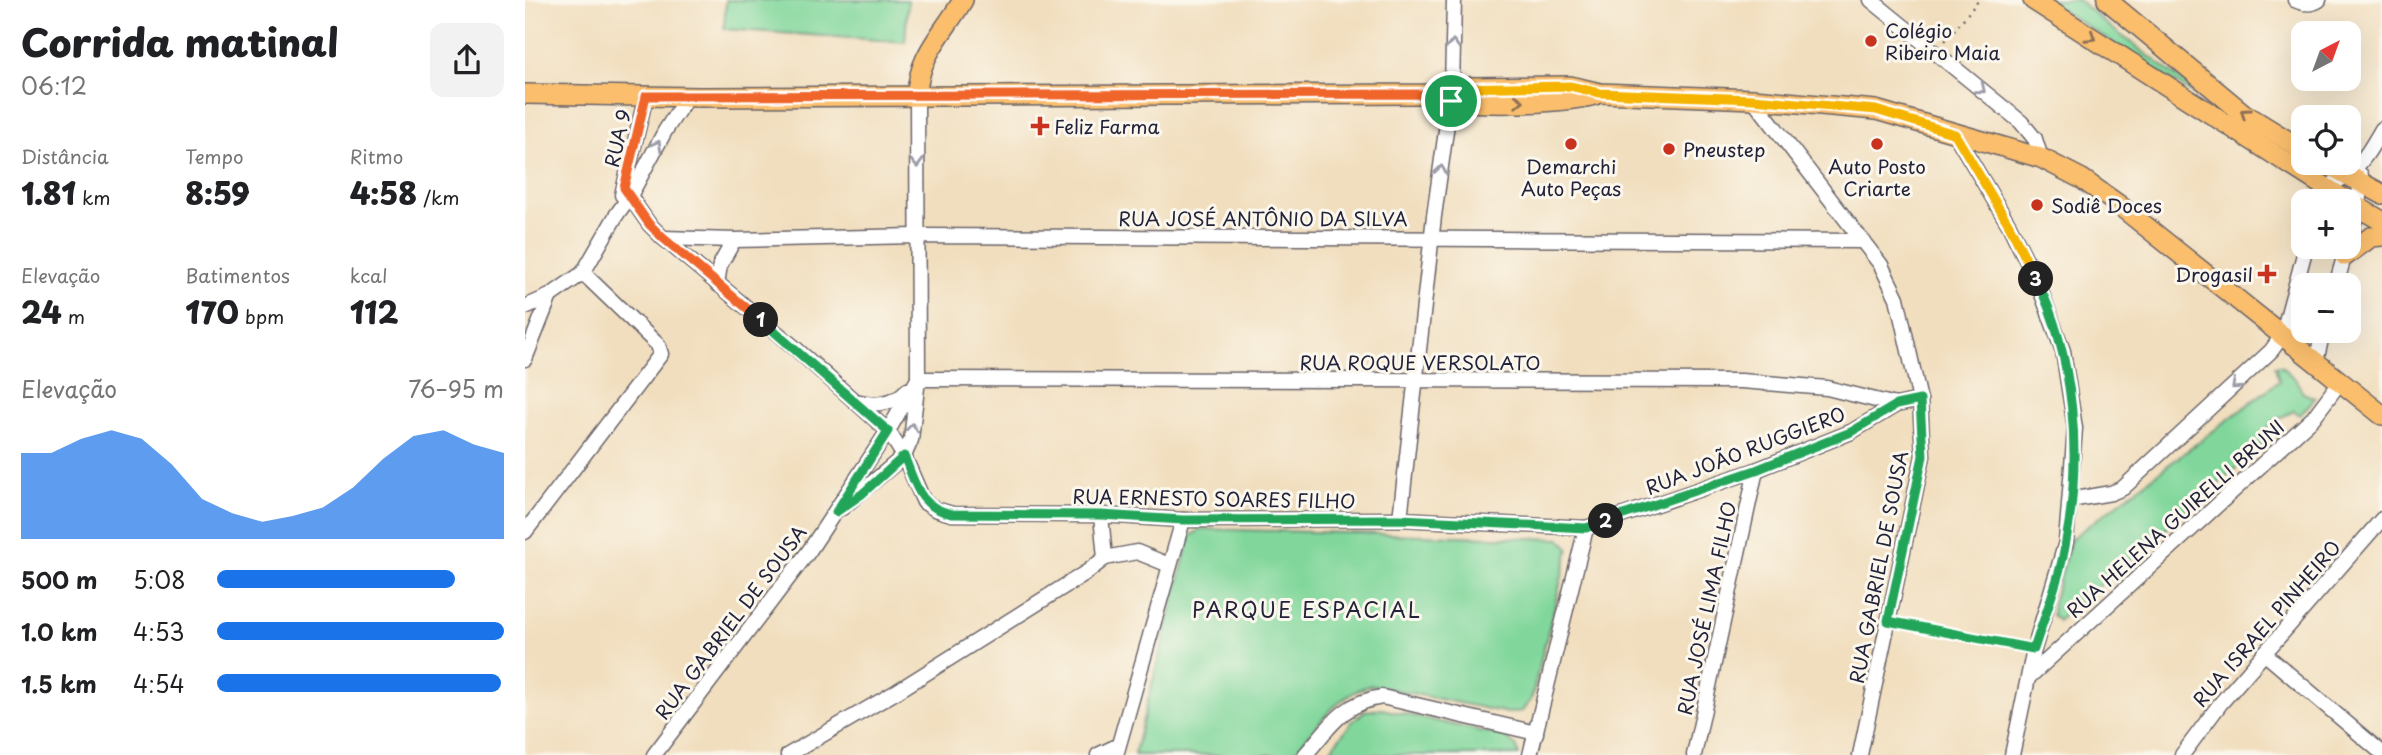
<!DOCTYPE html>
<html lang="pt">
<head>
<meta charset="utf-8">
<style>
  :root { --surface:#fff; --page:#f2f2f2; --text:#202124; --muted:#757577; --accent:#1a73e8 }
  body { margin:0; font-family:"Playpen Sans",sans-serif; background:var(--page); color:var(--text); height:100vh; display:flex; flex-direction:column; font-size:26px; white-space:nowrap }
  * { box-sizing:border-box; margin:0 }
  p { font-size:23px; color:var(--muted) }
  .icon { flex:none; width:38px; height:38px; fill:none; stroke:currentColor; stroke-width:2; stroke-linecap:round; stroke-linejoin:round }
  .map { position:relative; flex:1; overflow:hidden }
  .side { display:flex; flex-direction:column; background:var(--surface); width:525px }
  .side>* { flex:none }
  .needle { width:46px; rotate:41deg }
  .tools { position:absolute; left:1766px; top:21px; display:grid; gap:14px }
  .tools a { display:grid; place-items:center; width:70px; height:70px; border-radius:14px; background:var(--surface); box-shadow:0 7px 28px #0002; font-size:35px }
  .pin { position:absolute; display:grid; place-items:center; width:60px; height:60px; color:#fff; margin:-30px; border:4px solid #fff; border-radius:50%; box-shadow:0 2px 7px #0007 }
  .km { position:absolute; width:35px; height:35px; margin:-18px; border-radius:50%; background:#222; color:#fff; font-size:19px; line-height:35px; text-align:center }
  .round { display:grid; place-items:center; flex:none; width:74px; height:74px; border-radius:14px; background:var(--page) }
  .summary { display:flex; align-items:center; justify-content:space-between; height:119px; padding:0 21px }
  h1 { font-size:38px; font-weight:800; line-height:52px }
  .metrics { display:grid; grid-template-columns:repeat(3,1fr); gap:10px; height:119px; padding:7px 21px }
  .metrics div { display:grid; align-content:center }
  .metrics b { font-size:30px; font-weight:800 }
  .metrics small { font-size:19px; font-weight:400 }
  .metrics p { font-size:19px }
  .chart { height:196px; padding:14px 21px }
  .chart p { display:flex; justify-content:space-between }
  .chart svg { width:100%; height:126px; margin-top:7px; fill:var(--accent); opacity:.7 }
  ul { padding:0 21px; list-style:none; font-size:23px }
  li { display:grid; grid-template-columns:112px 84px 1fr; align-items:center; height:52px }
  li i { height:18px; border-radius:9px; background:var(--accent) }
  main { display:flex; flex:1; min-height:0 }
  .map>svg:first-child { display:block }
  .green { fill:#81d79b; stroke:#527c6b; stroke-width:2 }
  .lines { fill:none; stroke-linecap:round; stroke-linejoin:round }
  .minor-casing { stroke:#6a6469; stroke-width:17 }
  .major-casing { stroke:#6a6469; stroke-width:22 }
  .path { stroke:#6a6469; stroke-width:2.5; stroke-dasharray:2 5; stroke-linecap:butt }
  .minor { stroke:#fff; stroke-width:14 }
  .major { stroke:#fabe6d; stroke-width:19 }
  .oneway { stroke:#8e7054 }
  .oneway2 { stroke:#9c9ca7 }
  .split-1-casing { stroke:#fff; stroke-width:14 }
  .split-2-casing { stroke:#fff; stroke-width:14 }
  .split-3-casing { stroke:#fff; stroke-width:14 }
  .split-4-casing { stroke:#fff; stroke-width:14 }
  .split-1 { stroke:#f0652b; stroke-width:9 }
  .split-2 { stroke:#22a559; stroke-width:9 }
  .split-3 { stroke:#22a559; stroke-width:9 }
  .split-4 { stroke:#f5b400; stroke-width:9 }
  .poi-dot { fill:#c8321e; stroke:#fbf7ec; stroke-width:2.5 }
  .labels { text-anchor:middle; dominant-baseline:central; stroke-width:6; stroke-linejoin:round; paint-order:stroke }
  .poi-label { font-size:19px; fill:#22223b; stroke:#fbf7ec; text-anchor:start }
  .street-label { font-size:19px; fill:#22223b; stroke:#fbf7ec }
  .neighbourhood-label { font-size:21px; letter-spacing:2px; fill:#22223b; stroke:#fbf7ec }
</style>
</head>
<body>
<main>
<section class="side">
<div class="summary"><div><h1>Corrida matinal</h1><p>06:12</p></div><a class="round"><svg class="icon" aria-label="share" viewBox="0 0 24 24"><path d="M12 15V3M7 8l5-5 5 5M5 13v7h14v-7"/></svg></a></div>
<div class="metrics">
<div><p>Distância</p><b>1.81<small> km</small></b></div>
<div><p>Tempo</p><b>8:59</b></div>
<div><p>Ritmo</p><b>4:58<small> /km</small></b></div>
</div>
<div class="metrics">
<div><p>Elevação</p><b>24<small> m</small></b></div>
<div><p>Batimentos</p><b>170<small> bpm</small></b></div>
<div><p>kcal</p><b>112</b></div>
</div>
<div class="chart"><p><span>Elevação</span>76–95 m</p>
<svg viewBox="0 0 160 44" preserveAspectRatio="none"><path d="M0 44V14L10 14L20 9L30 6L40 9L50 18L60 30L70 35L80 38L90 36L100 33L110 26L120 16L130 8L140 6L150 11L160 14V44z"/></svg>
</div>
<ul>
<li><b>500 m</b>5:08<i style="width:83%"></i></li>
<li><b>1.0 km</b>4:53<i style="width:100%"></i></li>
<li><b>1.5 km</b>4:54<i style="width:99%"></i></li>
</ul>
</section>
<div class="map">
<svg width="1857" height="755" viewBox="0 0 1857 755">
  <rect width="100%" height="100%" fill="#fbf7ec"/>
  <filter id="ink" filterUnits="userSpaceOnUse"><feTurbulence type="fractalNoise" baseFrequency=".0143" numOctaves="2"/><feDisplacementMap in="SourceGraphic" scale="14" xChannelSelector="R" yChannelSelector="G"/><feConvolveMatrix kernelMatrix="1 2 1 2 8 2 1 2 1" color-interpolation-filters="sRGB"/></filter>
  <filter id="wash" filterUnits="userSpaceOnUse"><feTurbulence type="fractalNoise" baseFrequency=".00686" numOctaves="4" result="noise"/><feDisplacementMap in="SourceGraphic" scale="28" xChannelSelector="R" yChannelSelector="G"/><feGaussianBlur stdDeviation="1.57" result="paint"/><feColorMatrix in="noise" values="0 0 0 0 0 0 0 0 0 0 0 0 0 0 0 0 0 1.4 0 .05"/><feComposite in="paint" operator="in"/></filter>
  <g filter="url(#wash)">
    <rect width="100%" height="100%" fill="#f1debe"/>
    <g class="green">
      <polygon points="201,0 383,0 380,42 199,29"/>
      <polygon points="1521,0 1553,0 1585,27 1718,126"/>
      <polygon points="1750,366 1756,366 1771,380 1778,393 1790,398 1775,415 1769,411 1750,420 1735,437 1738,445 1533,621 1527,615 1528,603 1546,539 1754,381"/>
      <path d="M677 529 1036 539 1044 548 1006 700 997 711 983 713 846 685C810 696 791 728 767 755H609L665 536Z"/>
      <polygon points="857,709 978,736 991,746 994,755 801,755 828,721 840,711"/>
    </g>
  </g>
  <g filter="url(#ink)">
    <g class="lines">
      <defs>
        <g id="minor">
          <polyline points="1346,0 1496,122 1510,139 1516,158"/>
          <path d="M1770 0C1779 4 1786 5 1794 0"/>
          <polyline points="1228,99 1356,265 1372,298 1395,400 1398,456 1335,755"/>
          <polyline points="1430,134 1484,225 1514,286 1538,351 1550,428 1541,542 1509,649 1487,755"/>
          <polyline points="99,188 124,224 138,238 269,347 363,431 379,456 399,502 410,509 427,514 576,515 658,520 875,519 1061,528 1231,470 1326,432 1371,405"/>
          <polyline points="97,195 121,96"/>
          <path d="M1793 201C1804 182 1807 186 1822 175 1838 163 1847 146 1857 129"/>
          <polyline points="138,238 209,240 392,236 1338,241"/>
          <polyline points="1824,242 1833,207 1836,175"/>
          <polyline points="192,284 195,265 209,240"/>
          <polyline points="1811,285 1822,247"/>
          <polyline points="0,307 25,296 58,273"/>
          <polyline points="0,359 25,296"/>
          <polyline points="1791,362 1798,331"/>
          <polyline points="393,379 1216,381 1302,388 1371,405 1395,400"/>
          <path d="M330 401C350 406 368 405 382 390"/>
          <polyline points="1545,500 1586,493 1598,488 1746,351 1757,336 1781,247"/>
          <polyline points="317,508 379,456 386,440 393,379 392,95"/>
          <polyline points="875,519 909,216 927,88 929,0"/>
          <polyline points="0,532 136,354 133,345 58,273 92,214 105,196 140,131 162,97"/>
          <polyline points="580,558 612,552 644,565"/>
          <polyline points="1739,653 1857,753"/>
          <polyline points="1505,676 1788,418 1815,382"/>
          <polyline points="129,755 284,551 363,431 393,379"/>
          <polyline points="263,755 371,692 562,572 580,558 576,515"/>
          <polyline points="573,755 592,746"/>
          <polyline points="591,755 658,520"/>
          <path d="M780 755C805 727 817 703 857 697L1011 733"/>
          <polyline points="1005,755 1061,528"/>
          <polyline points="1169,755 1231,470"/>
          <polyline points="1657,755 1695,704 1857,519"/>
        </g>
        <g id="major">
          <polyline points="1508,0 1822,201"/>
          <polyline points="1582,0 1718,113 1778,150"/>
          <polyline points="0,94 175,97 904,94 914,90 945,87 1045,86 1075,93 1228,99 1351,110 1516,158 1557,179 1594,205 1857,415"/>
          <path d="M904 94C932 108 1039 104 1070 95"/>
          <path d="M392 95C393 55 419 33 438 0"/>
          <polyline points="1800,163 1857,194"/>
          <polyline points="1824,202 1857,221"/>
          <polyline points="1820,256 1846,237 1857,236"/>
        </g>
      </defs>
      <use href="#minor" class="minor-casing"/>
      <use href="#major" class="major-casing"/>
      <g class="path">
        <polyline points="1420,41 1454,0"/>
        <polyline points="1377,623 1497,647"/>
      </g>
      <use href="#minor" class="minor"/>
      <use href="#major" class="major"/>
    </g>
    <defs><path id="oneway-chevron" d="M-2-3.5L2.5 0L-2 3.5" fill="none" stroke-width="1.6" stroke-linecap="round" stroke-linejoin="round" transform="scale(1.75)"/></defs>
    <g class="oneway">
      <use href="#oneway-chevron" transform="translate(1566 37) rotate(33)"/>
      <use href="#oneway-chevron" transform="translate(994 101) rotate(-2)"/>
      <use href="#oneway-chevron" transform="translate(1720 113) rotate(-145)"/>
    </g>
    <g class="oneway2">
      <use href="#oneway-chevron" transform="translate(928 44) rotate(-89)"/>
      <use href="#oneway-chevron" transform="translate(1456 89) rotate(39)"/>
      <use href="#oneway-chevron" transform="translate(132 145) rotate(-61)"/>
      <use href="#oneway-chevron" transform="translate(392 163) rotate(89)"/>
      <use href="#oneway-chevron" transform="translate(916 170) rotate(-82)"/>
      <use href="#oneway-chevron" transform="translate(1711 385) rotate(138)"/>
      <use href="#oneway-chevron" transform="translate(387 428) rotate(-84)"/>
    </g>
  </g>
  <g class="lines" filter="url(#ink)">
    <defs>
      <polyline id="split-1" points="236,320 138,238 124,224 99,188 121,96 899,94 926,101"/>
      <path id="split-2" d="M236 320 363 431 311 512 337 494 379 456C391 484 393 507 427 514L576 515 658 520 875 519 1061 528 1081 521"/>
      <path id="split-3" d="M1081 521 1231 470 1326 432 1371 405 1395 400 1398 456 1363 621 1509 649C1520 614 1535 578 1541 541 1557 456 1550 357 1511 279"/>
      <polyline id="split-4" points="926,101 928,88 1045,86 1075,93 1228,99 1351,110 1430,134 1484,225 1511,279"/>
    </defs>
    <use href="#split-1" class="split-1-casing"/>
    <use href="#split-2" class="split-2-casing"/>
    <use href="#split-3" class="split-3-casing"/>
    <use href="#split-4" class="split-4-casing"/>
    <use href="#split-1" class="split-1"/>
    <use href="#split-2" class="split-2"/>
    <use href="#split-3" class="split-3"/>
    <use href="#split-4" class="split-4"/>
  </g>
  <g class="poi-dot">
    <circle cx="1346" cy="41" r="7"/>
    <path d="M511.5 115.5h7v7h7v7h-7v7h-7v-7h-7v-7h7z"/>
    <circle cx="1046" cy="144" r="7"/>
    <circle cx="1352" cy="144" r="7"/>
    <circle cx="1144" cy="149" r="7"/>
    <circle cx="1512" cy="205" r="7"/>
    <path d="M1738.5 263.5h7v7h7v7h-7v7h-7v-7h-7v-7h7z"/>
  </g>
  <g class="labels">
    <g class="poi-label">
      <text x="1360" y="30">Colégio<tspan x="1360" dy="22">Ribeiro Maia</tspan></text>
      <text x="529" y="126">Feliz Farma</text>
      <text x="1158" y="149">Pneustep</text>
      <text x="1046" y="166" text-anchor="middle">Demarchi<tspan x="1046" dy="22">Auto Peças</tspan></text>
      <text x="1352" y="166" text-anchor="middle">Auto Posto<tspan x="1352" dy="22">Criarte</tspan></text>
      <text x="1526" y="205">Sodiê Doces</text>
      <text x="1728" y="274" text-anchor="end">Drogasil</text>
    </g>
    <g class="street-label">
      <text transform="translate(92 138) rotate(-77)">RUA 9</text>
      <text x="738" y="218">RUA JOSÉ ANTÔNIO DA SILVA</text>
      <text x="895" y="362">RUA ROQUE VERSOLATO</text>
      <text transform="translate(1220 450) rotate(-21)">RUA JOÃO RUGGIERO</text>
      <text transform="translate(689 498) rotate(1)">RUA ERNESTO SOARES FILHO</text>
      <text transform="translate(1650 518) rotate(-42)">RUA HELENA GUIRELLI BRUNI</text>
      <text transform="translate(1353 567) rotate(-79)">RUA GABRIEL DE SOUSA</text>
      <text transform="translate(1181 608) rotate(-78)">RUA JOSÉ LIMA FILHO</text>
      <text transform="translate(205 622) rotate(-53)">RUA GABRIEL DE SOUSA</text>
      <text transform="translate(1741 623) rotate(-49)">RUA ISRAEL PINHEIRO</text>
    </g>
    <g class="neighbourhood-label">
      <text x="782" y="609">PARQUE ESPACIAL</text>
    </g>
  </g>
</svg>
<div class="tools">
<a><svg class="needle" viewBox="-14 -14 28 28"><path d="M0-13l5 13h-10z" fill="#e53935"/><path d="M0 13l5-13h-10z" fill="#757577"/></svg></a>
<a><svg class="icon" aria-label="locate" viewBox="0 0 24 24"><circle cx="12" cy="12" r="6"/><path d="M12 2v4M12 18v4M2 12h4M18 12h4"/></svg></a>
<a>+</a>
<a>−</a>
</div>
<div class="pin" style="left:926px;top:101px;background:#1e9e55"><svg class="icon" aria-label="arrive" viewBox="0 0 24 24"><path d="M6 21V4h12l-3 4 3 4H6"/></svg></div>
<b class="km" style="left:236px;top:320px">1</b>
<b class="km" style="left:1081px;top:521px">2</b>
<b class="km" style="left:1511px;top:279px">3</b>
</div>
</main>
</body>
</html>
